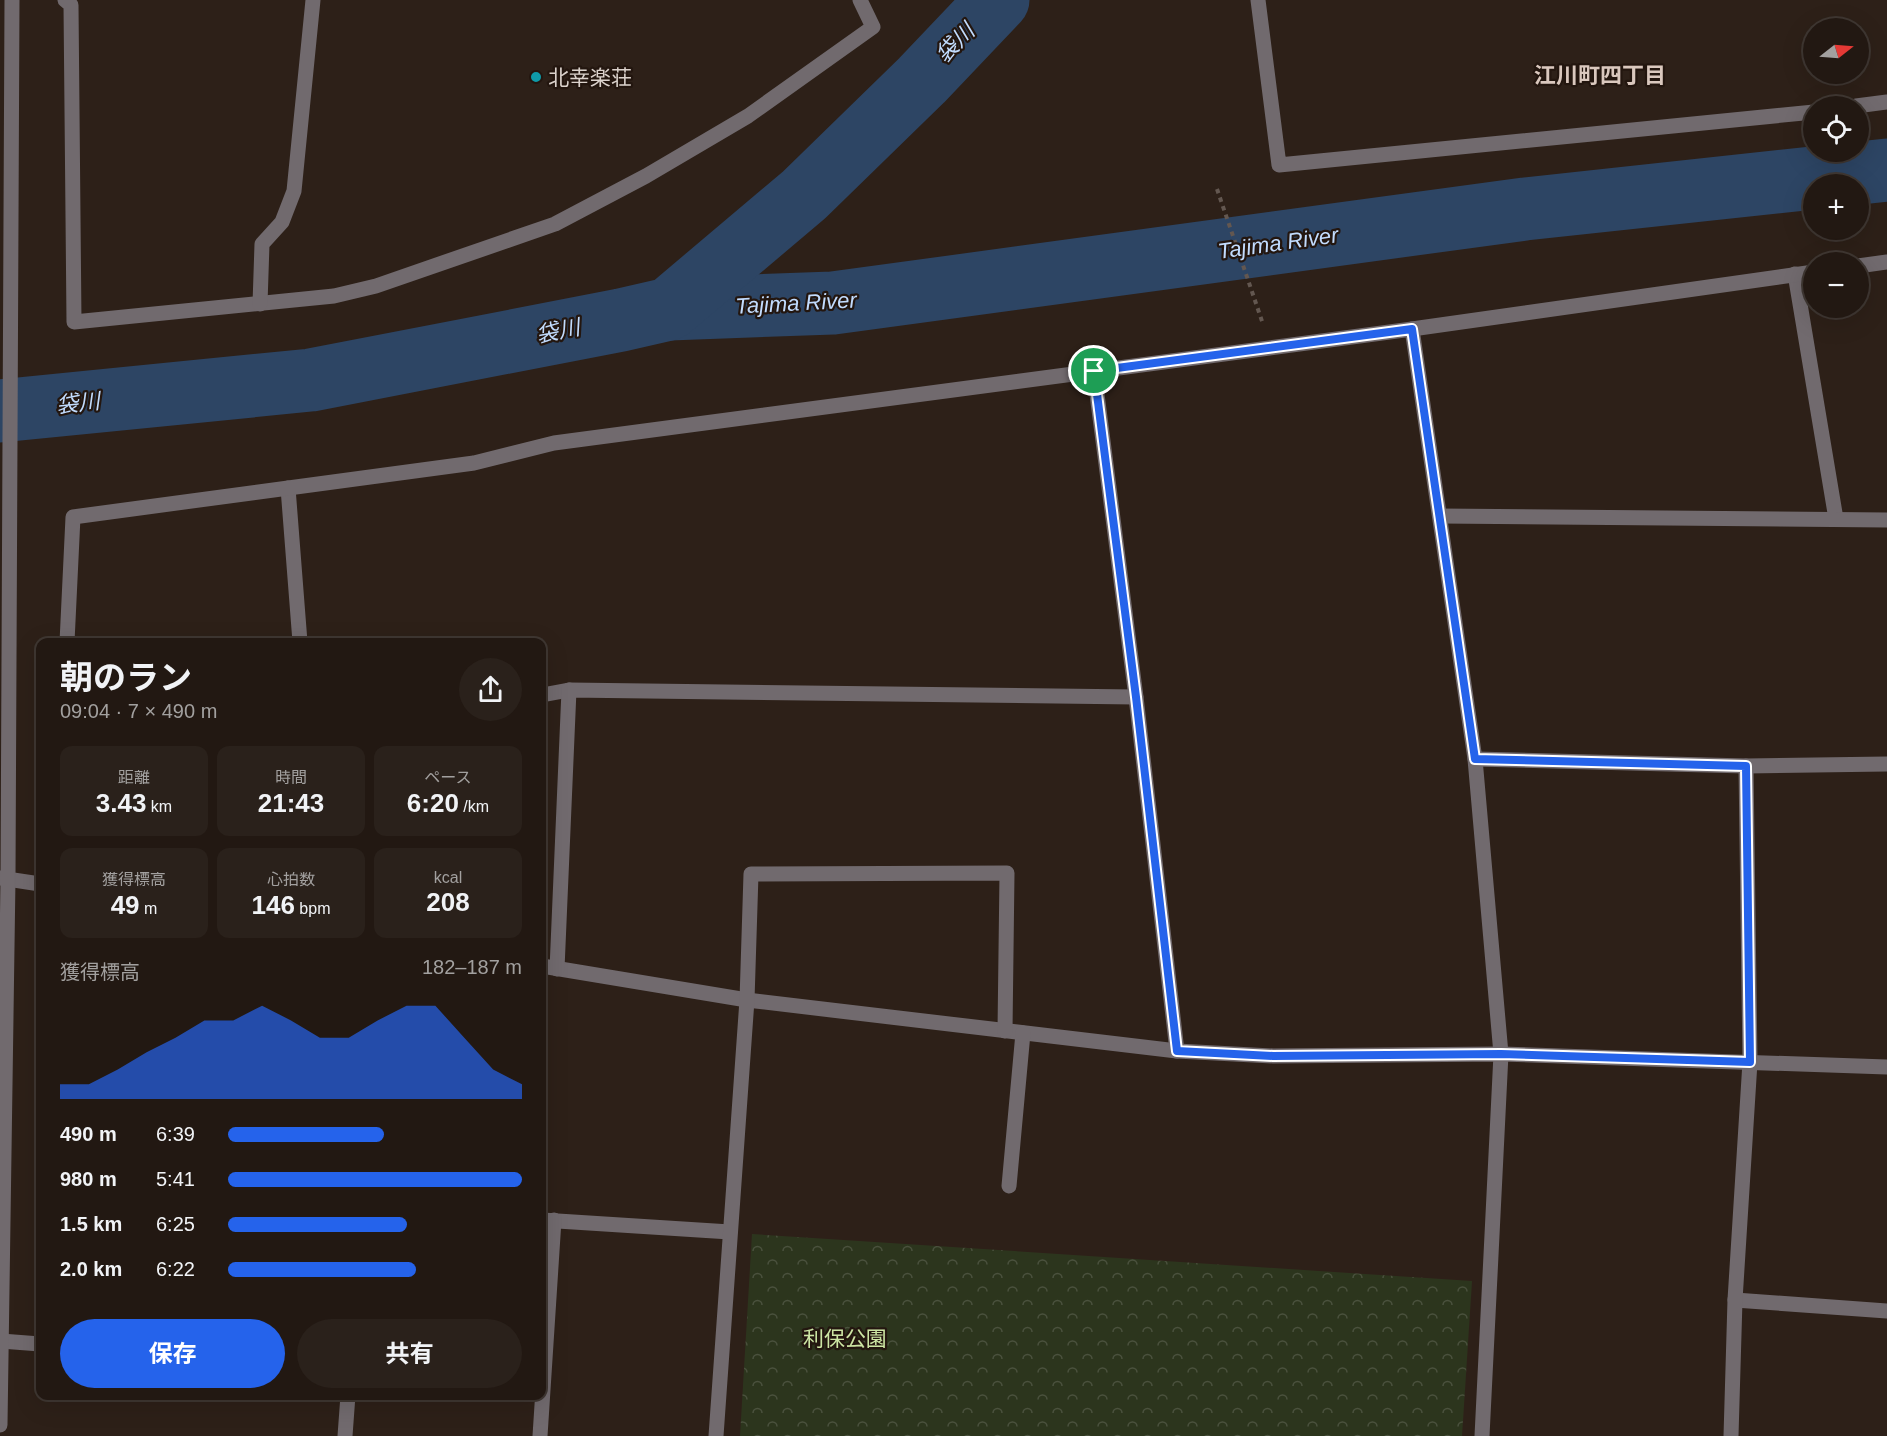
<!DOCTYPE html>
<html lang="ja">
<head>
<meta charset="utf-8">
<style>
  :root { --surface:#221812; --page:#2a211b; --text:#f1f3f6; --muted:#a2a09f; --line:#3f3732; --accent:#2563eb }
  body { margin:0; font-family:Arial,"Noto Sans JP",sans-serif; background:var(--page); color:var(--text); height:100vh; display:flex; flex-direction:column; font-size:22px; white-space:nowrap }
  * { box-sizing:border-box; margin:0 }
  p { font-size:20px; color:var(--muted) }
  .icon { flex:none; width:33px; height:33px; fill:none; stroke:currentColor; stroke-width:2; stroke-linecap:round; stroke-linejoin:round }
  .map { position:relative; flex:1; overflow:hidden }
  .panel { position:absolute; left:36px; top:638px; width:510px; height:762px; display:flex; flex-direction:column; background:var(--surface); border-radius:12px; box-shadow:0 6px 24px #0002,0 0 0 2px var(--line) }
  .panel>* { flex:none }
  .needle { width:39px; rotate:73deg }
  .tools { position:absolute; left:1803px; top:18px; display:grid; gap:12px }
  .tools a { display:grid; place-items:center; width:66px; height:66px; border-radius:50%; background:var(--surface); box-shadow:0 6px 24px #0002,0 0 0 2px var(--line); font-size:30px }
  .pin { position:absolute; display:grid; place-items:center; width:51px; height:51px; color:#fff; margin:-26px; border:3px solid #fff; border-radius:50%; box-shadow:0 2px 6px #0007 }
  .round { display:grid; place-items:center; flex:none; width:63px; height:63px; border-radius:32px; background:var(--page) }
  .summary { display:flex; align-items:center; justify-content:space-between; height:102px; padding:0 24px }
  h1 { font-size:33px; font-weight:700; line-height:45px }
  .figures { display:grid; grid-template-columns:repeat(3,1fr); gap:9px; height:102px; padding:6px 24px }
  .figures div { display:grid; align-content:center; border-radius:12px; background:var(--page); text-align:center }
  .figures b { font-size:26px; font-weight:700 }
  .figures small { font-size:16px; font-weight:400 }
  .figures p { font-size:16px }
  .chart { height:168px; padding:12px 24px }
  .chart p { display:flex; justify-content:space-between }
  .chart svg { width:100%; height:108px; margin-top:6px; fill:var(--accent); opacity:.7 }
  .cta { display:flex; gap:12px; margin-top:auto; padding:12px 24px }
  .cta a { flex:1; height:69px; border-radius:36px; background:var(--accent); color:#fff; font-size:24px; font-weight:700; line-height:69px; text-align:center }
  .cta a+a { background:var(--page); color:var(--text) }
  ul { padding:0 24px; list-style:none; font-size:20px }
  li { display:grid; grid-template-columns:96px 72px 1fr; align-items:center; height:45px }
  li i { height:15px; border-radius:8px; background:var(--accent) }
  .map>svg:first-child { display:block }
  .park { fill:url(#park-crowns) }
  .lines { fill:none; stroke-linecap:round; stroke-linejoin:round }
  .river { stroke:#2d4564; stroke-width:63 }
  .path { stroke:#635750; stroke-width:4; stroke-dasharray:4.5 4.5; stroke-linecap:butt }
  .minor { stroke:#716a6e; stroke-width:15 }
  .route-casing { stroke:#fff; stroke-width:12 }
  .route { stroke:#2563eb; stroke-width:8 }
  .culture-dot { fill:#0f9aa8; stroke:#23160f; stroke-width:2 }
  .labels { text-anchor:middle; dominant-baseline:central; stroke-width:4.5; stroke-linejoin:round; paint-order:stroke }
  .poi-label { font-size:21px; fill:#dbd2cc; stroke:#23160f; text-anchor:start }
  .park-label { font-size:21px; fill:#cde6a4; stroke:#23160f }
  .water-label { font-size:22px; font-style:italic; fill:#c2dcfe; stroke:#23160f }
  .neighbourhood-label { font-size:22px; font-weight:bold; fill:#dac8be; stroke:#23160f }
</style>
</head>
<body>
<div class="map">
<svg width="1887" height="1436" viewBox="0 0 1887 1436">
  <defs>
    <pattern id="park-crowns" width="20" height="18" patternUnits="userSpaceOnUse" patternTransform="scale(1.5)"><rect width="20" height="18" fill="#2c351d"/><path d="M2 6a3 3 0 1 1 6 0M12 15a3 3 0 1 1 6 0" fill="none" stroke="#4a513d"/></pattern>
  </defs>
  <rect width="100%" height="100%" fill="#2d2018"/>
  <polygon class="park" points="752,1234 1472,1281 1462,1436 740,1436"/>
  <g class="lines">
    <g class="river">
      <polyline points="669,309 833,303 1525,209 1887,170"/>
      <polyline points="0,411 311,380 621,320 669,309 804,195 922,80 998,0"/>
    </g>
    <polyline class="path" points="1217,189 1263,324"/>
    <g class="minor">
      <polyline points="65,0 71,5 74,322 334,296 376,286 555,224 646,176 748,116 873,27 860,0"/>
      <polyline points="1258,0 1279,165 1814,112"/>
      <polyline points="1856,106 1887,102"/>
      <polyline points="1858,266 1887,262"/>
      <polyline points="1795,274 1836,519"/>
      <polyline points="260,304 262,244 282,222 294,191 313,0"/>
      <polyline points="1412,329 1475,759 1501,1054 1482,1436"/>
      <polyline points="1094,371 1136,697 1177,1051"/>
      <polyline points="288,488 300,642"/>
      <polyline points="1440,516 1887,520"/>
      <polyline points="67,642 73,517 474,463 554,443 1412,329 1814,272"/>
      <polyline points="542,695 569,690"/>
      <polyline points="1475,759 1746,766 1887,764"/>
      <polyline points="0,878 40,884"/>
      <polyline points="542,966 747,1000 1177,1051 1273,1056 1501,1054 1887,1067"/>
      <polyline points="557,969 569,690 1136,697"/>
      <polyline points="1009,1186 1023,1033"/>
      <polyline points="542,1220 730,1232"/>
      <polyline points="1735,1300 1887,1311"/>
      <polyline points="1,1341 40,1344"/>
      <polyline points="0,1425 8,879 12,0"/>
      <polyline points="345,1436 348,1395"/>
      <polyline points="540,1436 554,1220"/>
      <polyline points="716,1436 747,1000 751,874 1007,873 1005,1031"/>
      <polyline points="1731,1436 1735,1300 1750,1062 1746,766"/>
    </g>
  </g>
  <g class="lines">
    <defs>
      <polygon id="route" points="1412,329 1475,759 1746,766 1750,1062 1501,1054 1273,1056 1177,1051 1136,697 1094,371"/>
    </defs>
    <use href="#route" class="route-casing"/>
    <use href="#route" class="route"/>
  </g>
  <circle class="culture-dot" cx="536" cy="77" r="6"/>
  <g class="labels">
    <g class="poi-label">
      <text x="548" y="77">北幸楽荘</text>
    </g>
    <g class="park-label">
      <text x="845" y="1338">利保公園</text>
    </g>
    <g class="water-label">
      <text transform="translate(955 43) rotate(-45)">袋川</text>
      <text transform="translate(1278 243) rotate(-8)">Tajima River</text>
      <text transform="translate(796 303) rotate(-3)">Tajima River</text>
      <text transform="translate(558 331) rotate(-11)">袋川</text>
      <text transform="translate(78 403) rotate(-6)">袋川</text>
    </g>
    <g class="neighbourhood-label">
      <text x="1600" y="75">江川町四丁目</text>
    </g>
  </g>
</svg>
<div class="tools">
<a><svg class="needle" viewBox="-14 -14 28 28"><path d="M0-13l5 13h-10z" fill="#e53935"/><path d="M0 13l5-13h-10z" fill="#a2a09f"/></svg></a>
<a><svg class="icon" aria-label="locate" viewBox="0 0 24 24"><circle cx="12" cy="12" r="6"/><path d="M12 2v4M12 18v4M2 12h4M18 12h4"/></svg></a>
<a>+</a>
<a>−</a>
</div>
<div class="pin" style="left:1094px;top:371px;background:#1e9e55"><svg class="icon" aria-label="arrive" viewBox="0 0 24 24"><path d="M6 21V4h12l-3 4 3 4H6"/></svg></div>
<section class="panel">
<div class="summary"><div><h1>朝のラン</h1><p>09:04 · 7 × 490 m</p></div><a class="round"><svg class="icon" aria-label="share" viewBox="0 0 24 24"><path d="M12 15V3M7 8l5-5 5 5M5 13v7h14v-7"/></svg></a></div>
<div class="figures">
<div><p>距離</p><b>3.43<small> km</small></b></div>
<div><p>時間</p><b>21:43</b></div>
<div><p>ペース</p><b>6:20<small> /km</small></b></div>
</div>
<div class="figures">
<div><p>獲得標高</p><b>49<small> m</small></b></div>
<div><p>心拍数</p><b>146<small> bpm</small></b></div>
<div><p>kcal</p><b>208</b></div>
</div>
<div class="chart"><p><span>獲得標高</span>182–187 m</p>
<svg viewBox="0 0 160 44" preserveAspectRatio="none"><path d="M0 44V38L10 38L20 32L30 25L40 19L50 12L60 12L70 6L80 12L90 19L100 19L110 12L120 6L130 6L140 19L150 32L160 38V44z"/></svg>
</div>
<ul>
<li><b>490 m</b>6:39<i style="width:53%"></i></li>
<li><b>980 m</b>5:41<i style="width:100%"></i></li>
<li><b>1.5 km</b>6:25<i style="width:61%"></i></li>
<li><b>2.0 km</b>6:22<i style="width:64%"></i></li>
</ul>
<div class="cta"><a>保存</a><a>共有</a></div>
</section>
</div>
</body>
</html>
